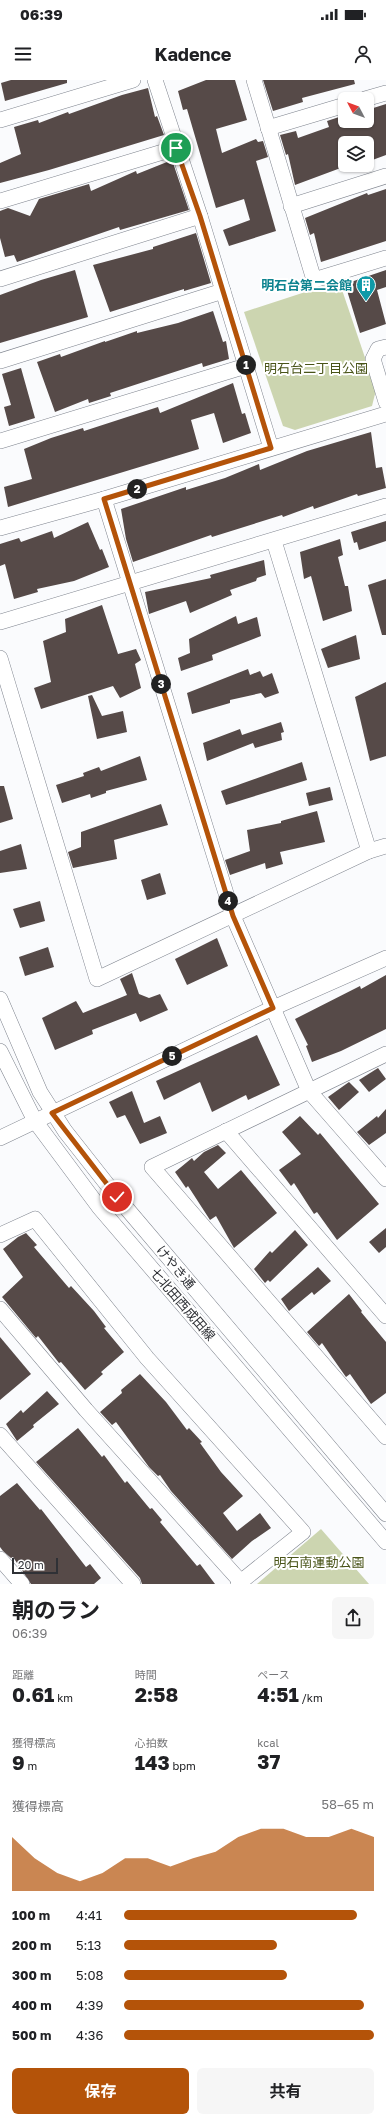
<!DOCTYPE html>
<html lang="ja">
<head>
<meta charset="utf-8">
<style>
  :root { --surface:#fff; --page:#f6f6f6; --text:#202124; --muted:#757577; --accent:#b45309 }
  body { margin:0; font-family:"Golos Text","Noto Sans JP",sans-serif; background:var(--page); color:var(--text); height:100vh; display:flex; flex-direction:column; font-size:15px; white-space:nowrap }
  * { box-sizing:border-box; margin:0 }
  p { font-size:13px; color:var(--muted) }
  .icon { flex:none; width:22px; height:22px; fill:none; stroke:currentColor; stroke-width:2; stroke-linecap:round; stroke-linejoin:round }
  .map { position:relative; height:1504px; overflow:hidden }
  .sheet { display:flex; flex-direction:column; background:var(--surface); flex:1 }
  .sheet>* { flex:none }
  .needle { width:26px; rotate:311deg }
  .controls { position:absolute; left:338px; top:12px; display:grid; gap:8px }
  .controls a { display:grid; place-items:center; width:36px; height:36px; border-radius:6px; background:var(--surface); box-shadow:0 1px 3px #0004; font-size:20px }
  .scale { position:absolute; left:12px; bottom:10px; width:46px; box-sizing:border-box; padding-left:4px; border:2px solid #2f3136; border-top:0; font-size:11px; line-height:14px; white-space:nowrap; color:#2f3136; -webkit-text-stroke:3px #fff; paint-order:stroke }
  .pin { position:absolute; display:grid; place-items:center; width:34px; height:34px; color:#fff; margin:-17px; border:2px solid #fff; border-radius:50%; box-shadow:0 1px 4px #0007 }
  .km { position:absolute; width:20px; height:20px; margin:-10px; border-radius:50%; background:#222; color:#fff; font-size:11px; line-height:20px; text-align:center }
  .round { display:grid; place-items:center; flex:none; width:42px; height:42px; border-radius:6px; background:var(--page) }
  .head { display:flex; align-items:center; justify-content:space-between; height:68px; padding:0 12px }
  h1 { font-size:22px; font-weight:700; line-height:30px }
  .stats { display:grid; grid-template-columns:repeat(3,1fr); gap:6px; height:68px; padding:4px 12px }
  .stats div { display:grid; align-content:center }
  .stats b { font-size:20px; font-weight:700 }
  .stats small { font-size:11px; font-weight:400 }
  .stats p { font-size:11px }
  .chart { height:112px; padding:8px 12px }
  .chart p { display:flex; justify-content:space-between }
  .chart svg { width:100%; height:72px; margin-top:4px; fill:var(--accent); opacity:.7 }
  .cta { display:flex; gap:8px; margin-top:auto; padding:8px 12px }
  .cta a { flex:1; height:46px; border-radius:6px; background:var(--accent); color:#fff; font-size:16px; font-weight:700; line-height:46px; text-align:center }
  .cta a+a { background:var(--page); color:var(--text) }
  ul { padding:0 12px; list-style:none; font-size:13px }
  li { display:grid; grid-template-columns:64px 48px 1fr; align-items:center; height:30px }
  li i { height:10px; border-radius:5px; background:var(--accent) }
  .status { display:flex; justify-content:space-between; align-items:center; height:28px; padding:0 20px; background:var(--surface); direction:ltr }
  .status svg { height:11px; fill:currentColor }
  header { display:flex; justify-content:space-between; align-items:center; height:52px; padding:0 12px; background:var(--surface); font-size:18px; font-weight:700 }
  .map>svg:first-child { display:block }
  .green { fill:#ccd5b0 }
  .building { fill:#564a48 }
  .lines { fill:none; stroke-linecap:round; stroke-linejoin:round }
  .minor-casing { stroke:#7f848e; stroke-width:16 }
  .minor { stroke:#fff; stroke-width:15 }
  .route-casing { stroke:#fff; stroke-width:8 }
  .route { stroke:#b45309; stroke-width:5 }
  .labels { text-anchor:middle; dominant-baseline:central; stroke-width:4; stroke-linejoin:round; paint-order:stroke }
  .culture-label { font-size:13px; font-weight:bold; fill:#0d838f; stroke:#fff; text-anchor:end }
  .park-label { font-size:13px; fill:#495418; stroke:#fff }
  .street-label { font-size:13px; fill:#2f3136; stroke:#fff }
</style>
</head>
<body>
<div class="status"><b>06:39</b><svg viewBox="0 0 49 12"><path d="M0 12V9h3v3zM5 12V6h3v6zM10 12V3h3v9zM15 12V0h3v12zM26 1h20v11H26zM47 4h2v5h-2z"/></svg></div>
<header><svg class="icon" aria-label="menu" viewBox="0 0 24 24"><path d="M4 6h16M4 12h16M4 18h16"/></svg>Kadence<svg class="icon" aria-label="person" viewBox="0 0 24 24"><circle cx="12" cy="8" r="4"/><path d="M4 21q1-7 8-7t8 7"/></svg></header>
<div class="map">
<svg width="386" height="1504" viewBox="0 0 386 1504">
  <rect width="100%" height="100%" fill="#fafbfd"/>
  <g class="green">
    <polygon points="339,201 376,310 372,326 295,350 283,346 244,232"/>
    <polygon points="321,1449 369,1504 257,1504"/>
  </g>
  <g class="building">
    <polygon points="11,0 67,0 67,3 5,21 1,3"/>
    <polygon points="206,0 235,0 247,40 216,49 222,73 256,59 258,62 263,61 268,77 256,81 276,151 229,166 223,150 250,140 244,119 216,128 187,29 183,30 178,11"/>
    <polygon points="263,0 354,0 355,4 302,18 303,22 273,31"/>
    <polygon points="148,8 155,37 157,36 164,55 49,90 0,103 0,83 21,74 14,47 38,40 39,43 68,32 69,34 122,15"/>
    <polygon points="386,24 386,75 367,82 367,63 345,63 345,85 359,85 347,89 346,86 295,105 288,74 286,75 280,55 296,51 298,58 329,47 327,41 345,35 345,41 367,41 367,30"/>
    <polygon points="172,80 189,130 120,150 119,147 17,182 14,175 5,177 0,158 0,131 8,128 30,136 39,119 89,104 91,111 136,91 137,94"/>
    <polygon points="386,109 386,161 321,182 314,153 310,155 305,138 367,113 368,115"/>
    <polygon points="196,153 211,203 184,211 184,209 110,232 93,185 153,169 153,167"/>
    <polygon points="75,190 88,237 0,263 0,215 41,200"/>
    <polygon points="386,190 386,207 377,210 386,244 360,253 345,204"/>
    <polygon points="213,231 223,262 226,261 229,279 203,287 202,283 110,313 111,316 89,323 88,319 55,332 37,282 60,274 61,277 105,261 105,262 137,251 137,253 178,243"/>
    <polygon points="21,288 35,338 9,346 4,327 11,325 2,294"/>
    <polygon points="233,303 242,334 245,333 251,353 223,363 214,333 191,340 199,369 8,427 4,407 32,399 24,369 51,358 83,348 84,351 158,327 160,333"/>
    <polygon points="371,352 376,388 382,387 386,408 358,416 357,414 314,429 313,426 283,437 282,435 212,457 211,455 133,482 126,459 121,429 186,407 186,410 225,398 259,384 260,390 307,371"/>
    <polygon points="386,441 386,461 359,470 357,462 354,463 351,452"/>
    <polygon points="88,442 100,470 102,469 109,487 74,501 37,509 38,512 14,519 5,484 0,486 0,464 19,458 21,462 52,451 54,458"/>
    <polygon points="340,459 343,475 338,477 345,506 348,506 352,531 323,541 311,496 304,499 300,472"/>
    <polygon points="264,480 266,495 257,498 256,501 230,510 232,515 190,533 186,521 149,534 145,512 211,498 210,495"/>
    <polygon points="386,499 386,555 382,555 368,505"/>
    <polygon points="102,525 118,574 136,569 141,580 135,584 141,608 120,618 113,606 41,629 34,608 51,602 43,561 66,552 65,539"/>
    <polygon points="236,536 238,544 257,537 261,556 212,575 213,580 181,591 178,578 190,573 189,559"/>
    <polygon points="356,555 360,579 328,588 321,569"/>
    <polygon points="248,589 250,595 260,591 263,597 272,593 279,613 265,618 261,613 230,620 230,623 192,634 187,613"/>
    <polygon points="386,602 386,676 370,681 355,617"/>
    <polygon points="92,615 102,636 123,631 127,652 97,659 88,616"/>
    <polygon points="281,642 284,652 281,653 282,660 255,668 253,663 207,681 203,663 240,649 242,655"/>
    <polygon points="140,676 147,700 106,711 106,713 91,718 90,714 62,723 56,705 84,696 83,693 99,687 101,691"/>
    <polygon points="302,682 307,700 226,725 221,711"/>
    <polygon points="0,706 4,706 13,739 0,743"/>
    <polygon points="330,707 333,720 309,726 306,713"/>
    <polygon points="161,724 168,745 114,760 117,779 73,788 68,772 81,767 81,752"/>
    <polygon points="317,731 325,762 280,772 283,784 266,789 265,783 230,795 225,780 250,771 247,750 281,743 281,741"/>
    <polygon points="21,764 27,789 0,793 0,771"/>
    <polygon points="160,793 166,814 147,820 141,800"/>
    <polygon points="40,821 45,841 20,848 13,829"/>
    <polygon points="217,858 228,886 187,905 175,879"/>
    <polygon points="48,867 54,887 25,896 19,877"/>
    <polygon points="132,893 139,914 149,918 160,914 168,930 140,942 136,933 92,950 93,954 55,970 42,938 76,921 83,933 127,915 120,899"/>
    <polygon points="386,895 386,949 341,971 312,982 306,966 308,965 295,939 360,906 361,909"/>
    <polygon points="257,955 280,1005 248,1020 246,1015 212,1032 200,1002 164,1020 156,1001"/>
    <polygon points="378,988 386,999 369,1012 359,1000"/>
    <polygon points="349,1002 359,1012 339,1030 328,1017"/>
    <polygon points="132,1011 144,1043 160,1036 167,1053 140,1064 125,1035 117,1038 109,1022"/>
    <polygon points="386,1029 386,1053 369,1065 357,1052 377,1036 378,1038"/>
    <polygon points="300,1036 318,1055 320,1053 379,1124 337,1160 317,1132 314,1134 294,1103 291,1106 279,1090 301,1074 282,1052"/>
    <polygon points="218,1065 226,1073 204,1092 218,1109 241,1090 277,1133 234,1168 216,1136 210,1140 188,1106 186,1108 175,1092 192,1078 194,1081 204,1072"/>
    <polygon points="386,1148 386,1167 379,1173 369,1162"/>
    <polygon points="295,1150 308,1165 270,1202 268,1200 265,1203 254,1189 270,1171 272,1173"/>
    <polygon points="26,1153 37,1165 34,1167 69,1208 71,1206 94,1231 106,1247 104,1248 124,1272 101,1292 103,1294 85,1310 61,1282 59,1283 38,1256 36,1258 2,1217 23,1197 3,1169 18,1157"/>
    <polygon points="318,1187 331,1201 314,1215 312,1212 289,1231 281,1219"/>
    <polygon points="349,1214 362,1231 361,1232 386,1262 386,1313 371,1324 350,1294 346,1297 322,1263 319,1266 307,1252"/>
    <polygon points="0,1257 31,1294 0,1320"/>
    <polygon points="140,1294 166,1322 187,1350 189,1348 202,1362 200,1363 221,1392 243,1416 223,1433 237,1451 260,1433 271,1448 252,1461 232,1479 171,1411 160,1395 158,1396 149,1387 116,1342 112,1345 100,1332 122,1313 121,1310"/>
    <polygon points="47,1311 59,1324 33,1345 34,1347 17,1361 6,1344 21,1330 23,1333"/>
    <polygon points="78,1348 102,1377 104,1375 125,1403 127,1401 150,1429 152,1428 162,1440 160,1442 197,1486 200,1484 215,1504 142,1504 140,1498 36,1382"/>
    <polygon points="17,1403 40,1430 41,1429 86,1487 90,1484 101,1498 94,1504 31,1504 13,1477 11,1478 3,1471 0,1467 0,1416"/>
  </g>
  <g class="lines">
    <defs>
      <g id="minor">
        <polyline points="155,0 200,136 271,368"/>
        <polyline points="254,0 314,200 386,178"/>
        <polyline points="365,19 386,13"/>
        <polyline points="0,40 133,0"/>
        <polyline points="268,48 345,25"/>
        <polyline points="0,121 176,68"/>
        <polyline points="291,126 386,96"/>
        <polyline points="0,199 200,136"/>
        <polyline points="386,267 378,269 373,279 386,322"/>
        <polyline points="0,281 223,211"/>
        <polyline points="0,361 246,286"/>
        <polyline points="104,419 233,836 309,1011 386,1099"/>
        <polyline points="0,448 104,419 386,334"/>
        <polyline points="274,461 369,771"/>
        <polyline points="0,542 386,426"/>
        <polyline points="0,578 97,899 369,771 386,766"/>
        <polyline points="0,919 40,1012 65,1051 117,1117 386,1434"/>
        <polyline points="0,971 35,1041 99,1127 386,1462"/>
        <polyline points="386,974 152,1087 386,1357"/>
        <polyline points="226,1051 386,1236"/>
        <polyline points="0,1058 273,928 386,878"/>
        <polyline points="0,1155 35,1139 147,1278 303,1452 238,1504"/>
        <polyline points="0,1229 86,1330 241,1502"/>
        <polyline points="0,1355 133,1504"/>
        <polyline points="0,1479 22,1504"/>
      </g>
    </defs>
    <use href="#minor" class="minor-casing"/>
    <use href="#minor" class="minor"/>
  </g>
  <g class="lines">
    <defs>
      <polyline id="route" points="117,1117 52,1033 273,928 233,836 104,419 271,368 200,136 176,68"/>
    </defs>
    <use href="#route" class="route-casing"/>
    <use href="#route" class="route"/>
  </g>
  <defs>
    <symbol id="building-pin" viewBox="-11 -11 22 30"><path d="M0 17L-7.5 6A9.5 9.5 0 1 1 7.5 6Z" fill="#0f9aa8" stroke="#fff"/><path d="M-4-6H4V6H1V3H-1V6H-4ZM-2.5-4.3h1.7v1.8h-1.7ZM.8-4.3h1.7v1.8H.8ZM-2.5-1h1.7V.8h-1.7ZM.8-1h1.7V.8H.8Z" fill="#fff"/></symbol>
  </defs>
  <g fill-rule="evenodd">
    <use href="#building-pin" x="355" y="194" width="22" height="30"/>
  </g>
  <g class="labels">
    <g class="culture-label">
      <text x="352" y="205">明石台第二会館</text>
    </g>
    <g class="park-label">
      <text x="316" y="288">明石台二丁目公園</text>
      <text x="319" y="1482">明石南運動公園</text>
    </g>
    <g class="street-label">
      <text transform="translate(176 1187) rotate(50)">けやき通</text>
      <text transform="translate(183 1224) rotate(49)">七北田西成田線</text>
    </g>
  </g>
</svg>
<div class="controls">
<a><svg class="needle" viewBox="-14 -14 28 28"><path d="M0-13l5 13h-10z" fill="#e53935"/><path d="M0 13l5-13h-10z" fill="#757577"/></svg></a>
<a><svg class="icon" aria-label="layers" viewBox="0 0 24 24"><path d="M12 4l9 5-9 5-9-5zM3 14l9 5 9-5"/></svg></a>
</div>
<div class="scale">20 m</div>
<div class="pin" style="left:176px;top:68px;background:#1e9e55"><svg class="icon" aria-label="arrive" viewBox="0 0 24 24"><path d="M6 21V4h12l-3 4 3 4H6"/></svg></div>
<div class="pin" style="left:117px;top:1117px;background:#d93025"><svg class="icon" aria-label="check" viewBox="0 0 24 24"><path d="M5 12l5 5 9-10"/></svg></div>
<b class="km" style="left:246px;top:285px">1</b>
<b class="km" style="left:137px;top:409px">2</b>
<b class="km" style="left:161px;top:604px">3</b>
<b class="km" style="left:228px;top:821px">4</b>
<b class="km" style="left:172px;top:976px">5</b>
</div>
<section class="sheet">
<div class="head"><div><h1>朝のラン</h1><p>06:39</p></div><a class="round"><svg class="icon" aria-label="share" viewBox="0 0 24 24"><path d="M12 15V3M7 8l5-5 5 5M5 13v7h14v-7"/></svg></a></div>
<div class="stats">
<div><p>距離</p><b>0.61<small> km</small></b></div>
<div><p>時間</p><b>2:58</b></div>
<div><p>ペース</p><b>4:51<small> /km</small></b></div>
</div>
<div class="stats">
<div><p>獲得標高</p><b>9<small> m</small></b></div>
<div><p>心拍数</p><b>143<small> bpm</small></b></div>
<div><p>kcal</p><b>37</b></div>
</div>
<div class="chart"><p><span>獲得標高</span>58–65 m</p>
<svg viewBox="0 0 160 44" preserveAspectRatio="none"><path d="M0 44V11L10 24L20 33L30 38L40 33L50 24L60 24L70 29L80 24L90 20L100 11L110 6L120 6L130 11L140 11L150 6L160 11V44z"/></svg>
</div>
<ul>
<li><b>100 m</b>4:41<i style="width:93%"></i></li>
<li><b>200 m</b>5:13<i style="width:61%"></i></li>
<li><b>300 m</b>5:08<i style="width:65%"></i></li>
<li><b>400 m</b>4:39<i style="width:96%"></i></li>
<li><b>500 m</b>4:36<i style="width:100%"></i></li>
</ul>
<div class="cta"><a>保存</a><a>共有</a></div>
</section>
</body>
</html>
